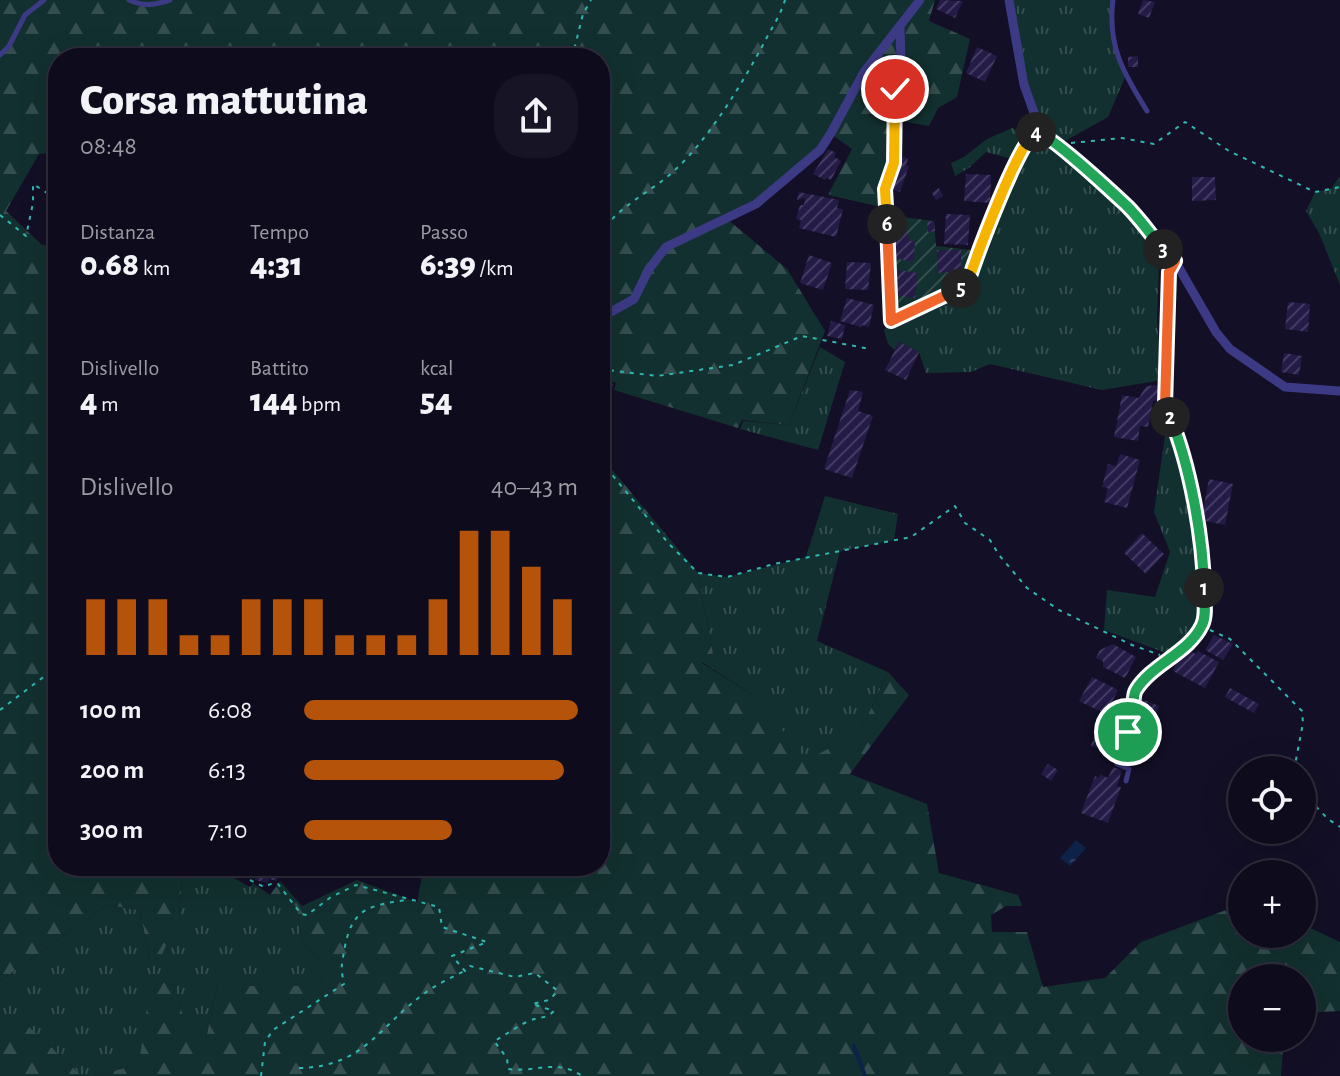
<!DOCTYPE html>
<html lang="it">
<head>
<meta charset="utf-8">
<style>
  :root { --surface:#0e0b1c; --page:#171425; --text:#f1f3f6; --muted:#9b9ba3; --line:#2e2b3b; --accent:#b45309 }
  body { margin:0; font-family:"Alegreya Sans",sans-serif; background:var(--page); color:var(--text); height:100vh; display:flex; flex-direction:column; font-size:30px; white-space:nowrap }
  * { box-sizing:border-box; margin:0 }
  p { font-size:26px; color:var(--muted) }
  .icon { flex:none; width:44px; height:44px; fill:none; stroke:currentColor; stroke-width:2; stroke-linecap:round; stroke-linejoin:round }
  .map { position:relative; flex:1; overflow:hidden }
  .details { position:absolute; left:48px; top:48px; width:562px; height:828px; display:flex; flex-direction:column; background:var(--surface); border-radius:32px; box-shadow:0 8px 32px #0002,0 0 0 2px var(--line) }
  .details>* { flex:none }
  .tools { position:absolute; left:1228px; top:756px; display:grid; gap:16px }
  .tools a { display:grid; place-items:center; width:88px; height:88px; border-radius:50%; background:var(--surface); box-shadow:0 8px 32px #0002,0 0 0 2px var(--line); font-size:40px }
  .pin { position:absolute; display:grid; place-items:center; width:68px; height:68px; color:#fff; margin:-34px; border:4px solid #fff; border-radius:50%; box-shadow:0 2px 8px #0007 }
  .km { position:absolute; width:40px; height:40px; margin:-20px; border-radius:50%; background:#222; color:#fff; font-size:22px; line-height:40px; text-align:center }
  .round { display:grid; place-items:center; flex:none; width:84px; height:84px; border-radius:32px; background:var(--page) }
  .overview { display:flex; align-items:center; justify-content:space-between; height:136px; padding:0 32px }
  h1 { font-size:44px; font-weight:800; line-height:60px }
  .figures { display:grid; grid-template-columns:repeat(3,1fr); gap:12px; height:136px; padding:8px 32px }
  .figures div { display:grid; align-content:center }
  .figures b { font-size:34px; font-weight:800 }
  .figures small { font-size:22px; font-weight:400 }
  .figures p { font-size:22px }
  .chart { height:224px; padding:16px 32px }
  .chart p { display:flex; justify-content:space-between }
  .chart svg { width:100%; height:144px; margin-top:8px; stroke:var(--accent); stroke-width:6 }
  ul { padding:0 32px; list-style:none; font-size:26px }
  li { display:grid; grid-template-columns:128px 96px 1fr; align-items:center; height:60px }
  li i { height:20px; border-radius:10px; background:var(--accent) }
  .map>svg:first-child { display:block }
  .grass { fill:url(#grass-tufts) }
  .forest { fill:url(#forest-firs) }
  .garden { fill:url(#garden-furrows) }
  .water { fill:url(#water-ripples) }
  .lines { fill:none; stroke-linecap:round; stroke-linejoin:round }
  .stream { stroke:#0c2248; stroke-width:4 }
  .building { fill:url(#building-hatch) }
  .path { stroke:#2fb8b0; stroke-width:2; stroke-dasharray:4 6; stroke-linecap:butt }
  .service { stroke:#3d3a85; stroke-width:5 }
  .minor { stroke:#3d3a85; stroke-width:9 }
  .split-1-casing { stroke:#fff; stroke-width:16 }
  .split-2-casing { stroke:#fff; stroke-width:16 }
  .split-3-casing { stroke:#fff; stroke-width:16 }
  .split-4-casing { stroke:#fff; stroke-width:16 }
  .split-5-casing { stroke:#fff; stroke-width:16 }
  .split-6-casing { stroke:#fff; stroke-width:16 }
  .split-7-casing { stroke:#fff; stroke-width:16 }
  .split-1 { stroke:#22a559; stroke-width:10 }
  .split-2 { stroke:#22a559; stroke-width:10 }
  .split-3 { stroke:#f0652b; stroke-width:10 }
  .split-4 { stroke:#22a559; stroke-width:10 }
  .split-5 { stroke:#f5b400; stroke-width:10 }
  .split-6 { stroke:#f0652b; stroke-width:10 }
  .split-7 { stroke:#f5b400; stroke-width:10 }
</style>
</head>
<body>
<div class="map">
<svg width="1340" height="1076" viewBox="0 0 1340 1076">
  <defs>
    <pattern id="grass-tufts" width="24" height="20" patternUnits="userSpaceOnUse" patternTransform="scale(2)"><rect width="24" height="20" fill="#12302f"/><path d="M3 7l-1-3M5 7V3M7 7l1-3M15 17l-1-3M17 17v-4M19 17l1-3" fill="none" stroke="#344d4e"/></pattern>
    <pattern id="forest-firs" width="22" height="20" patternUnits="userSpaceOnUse" patternTransform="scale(2)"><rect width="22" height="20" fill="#12302f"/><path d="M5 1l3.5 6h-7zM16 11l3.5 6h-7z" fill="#344d4e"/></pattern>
    <pattern id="garden-furrows" width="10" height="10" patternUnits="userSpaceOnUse" patternTransform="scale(2)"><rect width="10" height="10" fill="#12302f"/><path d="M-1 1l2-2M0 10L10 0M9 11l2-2" fill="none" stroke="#344d4e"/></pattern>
    <pattern id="water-ripples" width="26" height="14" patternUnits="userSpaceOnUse" patternTransform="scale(2)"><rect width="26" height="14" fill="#0c2248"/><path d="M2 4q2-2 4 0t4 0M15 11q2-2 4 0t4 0" fill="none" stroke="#2f4163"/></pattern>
    <pattern id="building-hatch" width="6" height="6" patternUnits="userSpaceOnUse" patternTransform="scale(2)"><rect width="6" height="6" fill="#241b47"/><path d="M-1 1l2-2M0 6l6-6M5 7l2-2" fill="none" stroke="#433b63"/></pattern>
  </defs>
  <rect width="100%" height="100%" fill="#130f26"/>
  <g class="grass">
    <polygon points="1009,0 1113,0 1115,48 1126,75 1108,117 1058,145 1058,149 1148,238 1159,261 1157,321 1162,380 1102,390 990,364 971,372 926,373 919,352 899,342 895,350 888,344 884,330 891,321 961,288 1017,157 1008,158 986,152 969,168 955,176 951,163 964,157 987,139 1012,128 1029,136 1034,132 1036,121"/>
    <polygon points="1339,177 1340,177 1340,285 1319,233 1306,211 1315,192 1331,189"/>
    <polygon points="820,347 845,362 818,450 740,429 743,421 789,425"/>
    <polygon points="1167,422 1180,459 1195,533 1200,588 1199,627 1185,643 1166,653 1104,630 1107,590 1155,597 1170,552 1154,512"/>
    <polygon points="825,496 898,514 894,540 840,551 817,641 888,672 860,732 807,761 754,696 702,662 713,653 698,573 727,577 806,557"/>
    <polygon points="187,866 212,866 250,887 253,883 270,895 283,895 297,908 302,942 327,969 317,986 217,986 206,1039 186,1028 172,975 139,1064 95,1076 82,1076 27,1025 0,1025 0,981 107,905 140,910 150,961 179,916 183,869"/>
  </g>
  <g class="forest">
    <polygon points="0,0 935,0 929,21 970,39 957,97 938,108 929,126 895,120 886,208 828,195 852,149 831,134 782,185 727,219 787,269 825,331 789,425 742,420 738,428 614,390 616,383 603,379 600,390 600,58 58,58 58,152 39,154 6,211 42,245 58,244 58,866 182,866 183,869 179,916 160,959 150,961 140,910 107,905 0,981"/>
    <polygon points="600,455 698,573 713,653 702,663 754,696 807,760 860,732 888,672 909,695 850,774 927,804 939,873 1018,895 1022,906 1006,906 991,915 992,932 1027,932 1043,987 1105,978 1141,942 1242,904 1242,934 1302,934 1302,924 1340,942 1340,1011 1302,1013 1302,978 1242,978 1242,1038 1284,1038 1281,1076 95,1076 139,1064 151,979 172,975 186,1027 206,1039 217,986 317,986 327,969 302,942 297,908 283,895 270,895 280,881 302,906 357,880 417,902 424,866 600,866"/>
    <polygon points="0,1025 27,1025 82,1076 0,1076"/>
  </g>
  <polygon class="garden" points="886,215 934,221 936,246 979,251 965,284 891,321"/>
  <polygon class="water" points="1076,840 1086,848 1070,866 1060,858"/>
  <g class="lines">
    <polyline class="stream" points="854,1046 865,1076"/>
  </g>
  <g class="building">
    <polygon points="940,0 963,1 955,18 936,9"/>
    <polygon points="1143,0 1155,2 1149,18 1138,14"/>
    <polygon points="977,47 997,56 985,82 966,73"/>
    <polygon points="1138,56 1138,67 1128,67 1128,57"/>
    <polygon points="828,149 836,153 834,157 841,161 831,180 827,178 825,180 813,174"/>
    <polygon points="901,156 908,159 906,165 909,166 900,192 890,189"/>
    <polygon points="966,174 991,175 990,203 964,201"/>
    <polygon points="1192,177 1215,177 1216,200 1192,201"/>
    <polygon points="939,188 943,196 936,200 932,193"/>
    <polygon points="799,192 839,200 837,208 843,209 836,237 799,228 801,220 796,219 800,205 804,205 805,198 797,200"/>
    <polygon points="946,214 970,215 968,245 944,244"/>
    <polygon points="903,219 910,241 915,241 914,262 893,258 895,241 890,222"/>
    <polygon points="934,221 935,231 928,232 927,222"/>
    <polygon points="937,250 961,250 961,271 937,273"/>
    <polygon points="809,255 832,263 823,290 800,283"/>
    <polygon points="847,262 871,263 868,290 845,289"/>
    <polygon points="898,270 918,273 915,298 895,295"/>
    <polygon points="847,298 874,305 869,327 862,325 861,327 840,321"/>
    <polygon points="1288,302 1310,304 1308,332 1285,329"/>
    <polygon points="831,321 845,325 842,339 827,336"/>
    <polygon points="899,342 919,352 906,380 885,370"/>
    <polygon points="1284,353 1302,356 1299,375 1281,372"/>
    <polygon points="606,382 613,384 610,399 602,398"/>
    <polygon points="1160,385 1160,400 1153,401 1148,427 1140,426 1138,441 1114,437 1122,395 1139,398 1146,386"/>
    <polygon points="850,390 863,392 858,411 873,416 852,478 824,469"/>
    <polygon points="1120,454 1140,460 1127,508 1104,502 1108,488 1102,487 1108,464 1116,466"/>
    <polygon points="1209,479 1233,484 1225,525 1201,520"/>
    <polygon points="1142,533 1164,554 1146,574 1124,553"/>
    <polygon points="1214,635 1233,644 1223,660 1205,650"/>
    <polygon points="1113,644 1136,657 1125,678 1103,667 1103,661 1096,658 1100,650"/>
    <polygon points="1188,650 1196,654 1198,651 1219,662 1205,688 1173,671 1179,656"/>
    <polygon points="1092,677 1118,690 1106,714 1079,701"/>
    <polygon points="1230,688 1259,704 1254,713 1225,697"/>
    <polygon points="1142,699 1159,706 1150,727 1133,720"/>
    <polygon points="1100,720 1125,730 1116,755 1091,746"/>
    <polygon points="1048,764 1058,770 1051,781 1041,774"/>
    <polygon points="1113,767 1122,770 1117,786 1121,787 1108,823 1081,813 1095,776 1099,778 1100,774 1108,778"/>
    <polygon points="259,866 280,866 276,881 269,879 268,883 255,880"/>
  </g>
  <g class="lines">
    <g class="path">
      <polyline points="572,58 583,14 591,0"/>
      <polyline points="1071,143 1122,138 1154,144 1185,122 1229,151 1315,192 1340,187"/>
      <polyline points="0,215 26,236 33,203 33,184 47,193 58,213"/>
      <path d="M600 235C616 207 651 192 674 171 709 139 744 81 766 39 773 26 781 14 785 0"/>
      <polyline points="600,369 657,376 733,365 802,336 870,349"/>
      <polyline points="600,460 669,544 698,573 727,577 774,564 911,537 955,506 965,523 990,540 999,555 1027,588 1059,610 1132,645 1160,655"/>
      <polyline points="1210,630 1230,639 1302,711 1303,723 1294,770"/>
      <polyline points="0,710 58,666"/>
      <polyline points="1302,792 1328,819 1340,827"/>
      <path d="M250 880 264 887 273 883 278 884 301 914 307 915 331 897 356 885 439 907 442 927 487 942 452 956 465 971 470 966 515 977 535 973 558 991 549 1000 532 1004 554 1011C545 1020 539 1016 529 1021 517 1026 506 1035 494 1041L507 1058 508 1069C534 1073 557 1058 582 1076"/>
      <path d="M299 1068C364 1067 379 1026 425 993 437 984 451 978 464 971"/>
      <path d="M261 1076 265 1042 273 1030 344 984C340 965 342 965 345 946 353 907 370 906 405 900"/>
    </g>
    <g class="service">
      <path d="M129 0C144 7 154 5 170 0"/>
      <path d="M1113 0C1107 46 1124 74 1147 111"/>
      <polyline points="0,55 9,46 25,15 44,0"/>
      <polyline points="1126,781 1129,769 1117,764 1125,749 1127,721 1132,713 1134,692 1166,659 1188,645 1201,628 1205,618 1204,559 1180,442 1165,405 1169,272 1175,261"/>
    </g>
    <g class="minor">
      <polyline points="1009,0 1024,85 1041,132 1127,206 1175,261 1216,332 1230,349 1285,387 1340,391"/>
      <polyline points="600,318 634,299 649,269 666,247 756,204 820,150 831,133 864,72 920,0"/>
      <polyline points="891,321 885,189 894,163 895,89 901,59 900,29"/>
      <polyline points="891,321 952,294 965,284 1018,157 1029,136 1034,132 1041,132"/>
      <polyline points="247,871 249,866"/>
    </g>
  </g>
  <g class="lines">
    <defs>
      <path id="split-1" d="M1128 732C1127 721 1131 718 1133 708 1134 702 1133 695 1136 690 1152 664 1189 653 1202 625 1207 615 1204 600 1204 588"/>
      <path id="split-2" d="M1170 417C1190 465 1203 537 1204 588"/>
      <polyline id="split-3" points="1163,249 1175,261 1169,272 1165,405 1170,417"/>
      <path id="split-4" d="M1036 132C1050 134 1113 193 1127 206 1140 219 1151 235 1163 249"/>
      <path id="split-5" d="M961 288 969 279C977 255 1019 141 1036 132"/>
      <polyline id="split-6" points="887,224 891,321 961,288"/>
      <polyline id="split-7" points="887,224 885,189 894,163 895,89"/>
    </defs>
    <use href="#split-1" class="split-1-casing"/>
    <use href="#split-2" class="split-2-casing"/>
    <use href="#split-3" class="split-3-casing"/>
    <use href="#split-4" class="split-4-casing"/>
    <use href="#split-5" class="split-5-casing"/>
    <use href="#split-6" class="split-6-casing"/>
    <use href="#split-7" class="split-7-casing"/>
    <use href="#split-1" class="split-1"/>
    <use href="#split-2" class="split-2"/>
    <use href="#split-3" class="split-3"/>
    <use href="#split-4" class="split-4"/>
    <use href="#split-5" class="split-5"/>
    <use href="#split-6" class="split-6"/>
    <use href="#split-7" class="split-7"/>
  </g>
</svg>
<div class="tools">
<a><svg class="icon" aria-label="locate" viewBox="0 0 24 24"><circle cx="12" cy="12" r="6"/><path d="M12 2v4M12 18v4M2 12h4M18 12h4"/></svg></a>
<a>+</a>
<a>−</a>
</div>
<div class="pin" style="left:1128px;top:732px;background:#1e9e55"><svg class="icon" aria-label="arrive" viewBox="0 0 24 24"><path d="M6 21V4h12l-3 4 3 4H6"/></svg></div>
<div class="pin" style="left:895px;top:89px;background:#d93025"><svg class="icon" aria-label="check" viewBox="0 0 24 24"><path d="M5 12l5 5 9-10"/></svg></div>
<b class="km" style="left:1204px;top:588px">1</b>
<b class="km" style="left:1170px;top:417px">2</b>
<b class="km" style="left:1163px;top:249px">3</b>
<b class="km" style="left:1036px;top:132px">4</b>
<b class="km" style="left:961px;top:288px">5</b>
<b class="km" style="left:887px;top:224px">6</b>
<section class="details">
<div class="overview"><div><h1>Corsa mattutina</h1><p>08:48</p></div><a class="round"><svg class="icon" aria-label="share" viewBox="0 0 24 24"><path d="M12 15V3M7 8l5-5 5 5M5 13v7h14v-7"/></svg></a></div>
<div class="figures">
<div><p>Distanza</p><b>0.68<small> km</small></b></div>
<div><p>Tempo</p><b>4:31</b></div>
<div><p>Passo</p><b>6:39<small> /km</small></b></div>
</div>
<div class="figures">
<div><p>Dislivello</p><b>4<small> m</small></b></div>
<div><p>Battito</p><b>144<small> bpm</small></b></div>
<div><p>kcal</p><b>54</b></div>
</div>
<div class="chart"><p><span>Dislivello</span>40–43 m</p>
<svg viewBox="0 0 160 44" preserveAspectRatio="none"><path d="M5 44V27M15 44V27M25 44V27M35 44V38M45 44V38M55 44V27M65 44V27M75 44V27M85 44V38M95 44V38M105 44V38M115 44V27M125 44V6M135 44V6M145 44V17M155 44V27"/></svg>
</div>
<ul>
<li><b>100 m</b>6:08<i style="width:100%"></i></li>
<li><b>200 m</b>6:13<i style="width:95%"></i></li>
<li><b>300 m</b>7:10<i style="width:54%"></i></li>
</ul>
</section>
</div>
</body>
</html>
